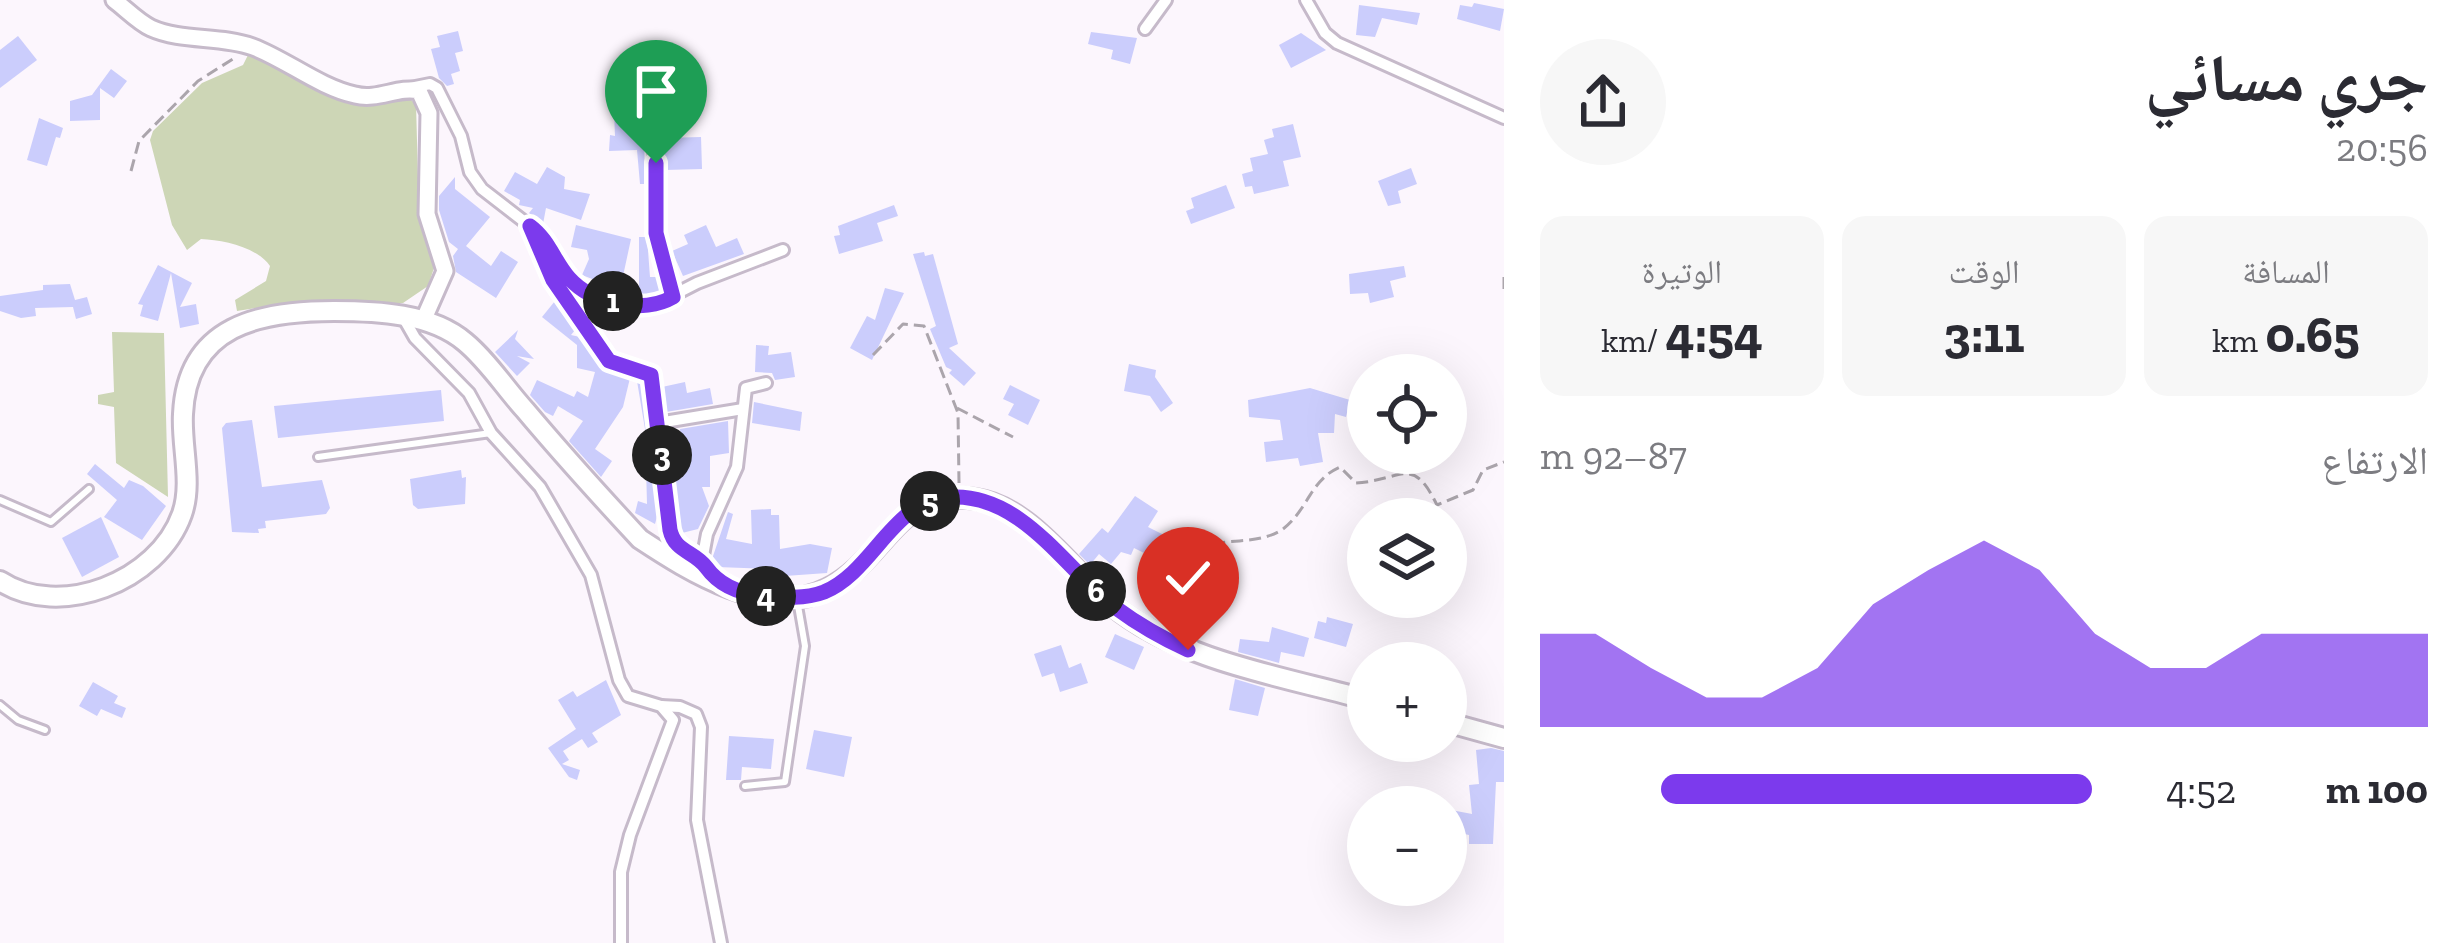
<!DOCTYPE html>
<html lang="ar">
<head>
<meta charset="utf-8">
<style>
  :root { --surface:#fff; --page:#f7f7f7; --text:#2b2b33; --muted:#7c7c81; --accent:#7c3aed }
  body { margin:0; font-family:"Zilla Slab","Noto Naskh Arabic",serif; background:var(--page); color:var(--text); direction:rtl; height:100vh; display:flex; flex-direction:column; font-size:45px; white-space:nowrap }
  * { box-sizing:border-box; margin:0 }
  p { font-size:39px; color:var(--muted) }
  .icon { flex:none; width:66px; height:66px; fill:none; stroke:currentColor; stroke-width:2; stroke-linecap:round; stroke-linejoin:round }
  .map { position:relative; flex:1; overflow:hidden; direction:ltr }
  .details { display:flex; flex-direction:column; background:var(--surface); width:960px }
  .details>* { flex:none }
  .controls { position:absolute; left:1347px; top:354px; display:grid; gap:24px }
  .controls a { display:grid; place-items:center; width:120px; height:120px; border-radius:50%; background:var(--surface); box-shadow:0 12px 48px #0002; font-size:60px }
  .pin { position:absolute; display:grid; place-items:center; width:102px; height:102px; color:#fff; margin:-123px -51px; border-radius:50% 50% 50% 0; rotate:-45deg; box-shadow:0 0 12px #0007 }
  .pin .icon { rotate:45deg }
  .km { position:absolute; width:60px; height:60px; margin:-30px; border-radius:50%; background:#222; color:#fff; font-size:33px; line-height:60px; text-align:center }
  .round { display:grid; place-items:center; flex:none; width:126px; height:126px; border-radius:63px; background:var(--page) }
  .headline { display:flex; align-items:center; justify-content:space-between; height:204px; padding:0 36px }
  h1 { font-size:66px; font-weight:700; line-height:90px }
  .metrics { display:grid; grid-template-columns:repeat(3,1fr); gap:18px; height:204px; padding:12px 36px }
  .metrics div { display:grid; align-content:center; border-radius:24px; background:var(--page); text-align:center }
  .metrics b { font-size:51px; font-weight:700 }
  .metrics small { font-size:33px; font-weight:400 }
  .metrics p { font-size:33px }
  .chart { height:336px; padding:24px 36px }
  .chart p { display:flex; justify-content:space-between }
  .chart svg { width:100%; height:216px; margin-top:12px; fill:var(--accent); opacity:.7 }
  ul { padding:0 36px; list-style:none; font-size:39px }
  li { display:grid; grid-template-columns:192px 144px 1fr; align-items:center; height:90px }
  li i { height:30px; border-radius:15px; background:var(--accent) }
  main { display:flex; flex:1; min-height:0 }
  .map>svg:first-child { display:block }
  .green { fill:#cdd6b6 }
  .building { fill:#cbcdfc }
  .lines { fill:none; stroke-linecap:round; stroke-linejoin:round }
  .lane-casing { stroke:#c6baca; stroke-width:12 }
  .street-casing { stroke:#c6baca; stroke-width:16 }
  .secondary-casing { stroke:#c6baca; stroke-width:21 }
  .primary-casing { stroke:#c6baca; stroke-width:24 }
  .path { stroke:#aba5ac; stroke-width:3; stroke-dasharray:12 6; stroke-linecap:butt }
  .lane { stroke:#fff; stroke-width:6 }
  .street { stroke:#fff; stroke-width:10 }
  .secondary { stroke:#fff; stroke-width:15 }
  .primary { stroke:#fff; stroke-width:18 }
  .route-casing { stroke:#fff; stroke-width:24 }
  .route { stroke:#7c3aed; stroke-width:15 }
</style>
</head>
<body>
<main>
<section class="details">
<div class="headline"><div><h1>جري مسائي</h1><p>20:56</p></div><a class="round"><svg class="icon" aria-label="share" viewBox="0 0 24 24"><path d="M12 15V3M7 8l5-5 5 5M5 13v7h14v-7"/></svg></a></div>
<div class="metrics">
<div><p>المسافة</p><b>0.65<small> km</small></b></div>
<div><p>الوقت</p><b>3:11</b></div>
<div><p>الوتيرة</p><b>4:54<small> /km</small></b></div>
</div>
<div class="chart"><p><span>الارتفاع</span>87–92 m</p>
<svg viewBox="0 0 160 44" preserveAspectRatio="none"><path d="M0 44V25L10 25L20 32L30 38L40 38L50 32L60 19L70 12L80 6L90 12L100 25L110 32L120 32L130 25L140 25L150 25L160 25V44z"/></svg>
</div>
<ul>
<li><b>100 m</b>4:52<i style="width:78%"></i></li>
</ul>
</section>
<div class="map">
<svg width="1504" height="943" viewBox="0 0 1504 943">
  <rect width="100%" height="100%" fill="#fcf6fd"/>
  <g class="green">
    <path d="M258 53C319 88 333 110 406 96L416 104 419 215 437 259 428 286 403 303 276 305 237 311 235 300 266 281 270 266C257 247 223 240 201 239L187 250 172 225 150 140 153 131 202 83 243 65 248 55Z"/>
    <polygon points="112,332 164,333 168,497 116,463 114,407 98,404 98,395 114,392"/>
  </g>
  <g class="building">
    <polygon points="1474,3 1504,9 1500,31 1457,19 1460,5 1472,7"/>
    <polygon points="1359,5 1420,13 1417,25 1382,18 1375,37 1356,35"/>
    <polygon points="458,31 463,51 455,53 460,71 451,74 454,84 447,86 439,78 431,49 440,47 437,36"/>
    <polygon points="1091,32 1137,38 1130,64 1111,59 1113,50 1088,44"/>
    <polygon points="1301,33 1326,50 1291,68 1279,45"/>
    <polygon points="18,36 37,60 0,88 0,50"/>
    <polygon points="111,69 127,81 114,98 100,88 100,120 70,121 70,101 92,95"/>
    <polygon points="640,86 657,87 656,121 644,129 645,184 640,184 637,150 609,151 610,135 615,136 614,112 639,110"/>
    <polygon points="39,118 63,128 60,138 56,137 47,166 27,160"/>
    <polygon points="1293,124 1301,157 1283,161 1289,186 1254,194 1252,186 1245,187 1242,174 1253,171 1250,158 1268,154 1264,140 1274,137 1272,129"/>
    <polygon points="701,137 702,169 665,170 664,138"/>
    <polygon points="547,167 565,177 564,189 590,194 581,220 546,208 543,224 529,213 533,208 519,205 520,200 504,191 515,172 537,184"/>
    <polygon points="1411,168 1417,184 1398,191 1401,203 1388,206 1378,181"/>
    <polygon points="455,177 455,189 490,217 466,246 491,266 501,251 518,262 496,298 456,272 453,256 458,249 449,242 439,210 439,196"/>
    <polygon points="1226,185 1235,208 1191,224 1186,211 1194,208 1191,198"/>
    <polygon points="894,205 898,216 877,223 883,241 839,254 834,236 840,235 838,226"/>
    <polygon points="576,225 631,239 620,290 582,275 589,259 587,250 571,247"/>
    <polygon points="706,225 716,247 737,238 744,254 683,276 672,251 688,244 684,235"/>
    <polygon points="639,237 647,237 650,277 658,277 661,290 647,298 639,295"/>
    <polygon points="924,252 925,256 933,254 958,344 949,348 976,373 964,386 949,373 952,370 946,367 930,329 936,326 913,254"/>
    <polygon points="158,265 192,283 180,307 196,304 199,324 180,328 171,273 158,321 140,316 143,305 138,304"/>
    <polygon points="1404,266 1406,277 1390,281 1394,297 1370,303 1368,293 1350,294 1349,274"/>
    <polygon points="70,284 75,300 87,297 92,314 76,319 73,307 35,308 36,316 21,318 0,311 0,296 43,290 43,285"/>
    <polygon points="885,288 904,293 872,360 850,348 867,316 875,320"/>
    <polygon points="555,301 575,330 571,335 580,337 602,368 630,378 623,407 595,449 612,461 601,477 569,441 583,421 558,406 553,416 545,412 530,395 537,380 574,397 577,391 588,397 595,372 577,368 577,345 542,317"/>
    <polygon points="518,330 515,339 534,359 517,356 530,363 517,376 495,352"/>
    <polygon points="756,345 769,346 768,355 791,352 795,377 775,380 772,373 755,372"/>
    <polygon points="1129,364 1156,370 1155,377 1173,403 1161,412 1150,396 1124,391"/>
    <polygon points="637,381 642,382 659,509 655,524 635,513 638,501 647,504 645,429"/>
    <polygon points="685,382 687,393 710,388 713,404 666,412 662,387"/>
    <polygon points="1010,385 1040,400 1028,425 1008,415 1014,404 1003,399"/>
    <polygon points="1310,388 1350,400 1346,417 1335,414 1334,433 1318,433 1323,462 1300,466 1298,458 1266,462 1264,442 1283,440 1280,420 1249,417 1248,400"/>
    <polygon points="441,390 444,421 278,438 274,406"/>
    <polygon points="754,402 802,412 800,431 752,423"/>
    <polygon points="252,420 262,487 322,480 330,508 326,514 265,521 266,528 258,529 259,533 232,532 222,428 226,423"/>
    <polygon points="728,421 729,453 710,456 710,487 702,487 709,506 698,529 682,533 671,450 682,450 680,429"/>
    <polygon points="95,464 124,488 129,480 143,486 166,506 142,540 104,517 117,500 87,474"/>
    <polygon points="461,470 462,478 466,477 465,504 418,509 413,505 410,479"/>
    <polygon points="1135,496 1158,511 1148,527 1168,537 1156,559 1134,548 1131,555 1121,552 1111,564 1099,554 1090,565 1079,554 1102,528 1108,533"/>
    <polygon points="771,509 771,515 779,515 780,549 810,544 832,548 827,573 771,577 771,569 717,567 712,559 728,512 733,514 726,539 752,544 751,510"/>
    <polygon points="101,517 119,557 82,577 62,538"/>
    <polygon points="1327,617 1353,624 1346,647 1314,638 1318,621 1326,623"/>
    <polygon points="1272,627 1309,638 1304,657 1281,652 1279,663 1238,652 1240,639 1269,642"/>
    <polygon points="1115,634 1144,647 1134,670 1105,657"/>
    <polygon points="1061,645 1069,668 1081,663 1088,683 1060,692 1054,673 1042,677 1034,654"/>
    <polygon points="1235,679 1265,688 1258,716 1229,710"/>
    <polygon points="606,680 621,715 592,733 598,742 588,748 582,739 563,751 569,760 562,764 580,770 577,780 569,777 548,748 576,729 558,700 573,691 577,697"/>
    <polygon points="93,682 118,696 114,703 126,708 122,718 101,709 97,716 79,706"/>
    <polygon points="814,730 852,737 844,777 806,769"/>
    <polygon points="729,736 774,739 771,769 742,767 741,780 726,780"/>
    <polygon points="1491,748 1504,751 1504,782 1496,782 1493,844 1469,844 1469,835 1446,830 1446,809 1472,814 1469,785 1479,784 1476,750"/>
  </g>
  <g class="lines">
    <defs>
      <g id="lane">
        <polyline points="318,457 491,433"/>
        <polyline points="0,500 51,522 89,489"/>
        <polyline points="0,705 18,720 45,730"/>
        <polyline points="745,786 785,782 805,646 797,600"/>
      </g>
      <g id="street">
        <polyline points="1306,0 1325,33 1337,43 1504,118"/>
        <polyline points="1145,29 1166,0"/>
        <polyline points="410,88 430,84 437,88 461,136 470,172 482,189 539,233 580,289 648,308 697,283 783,250"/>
        <polyline points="654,130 656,233 673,297"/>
        <polyline points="531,229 553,281 609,361 651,375 673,542 702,561"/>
        <polyline points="403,317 415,338 469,393 491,433 540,487 591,575 619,680 628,696 661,706 673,720 630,835 621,872 621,943"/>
        <polyline points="658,423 743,409"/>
        <polyline points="714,580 702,561 707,534 737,467 746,388 766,383"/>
        <polyline points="661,706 680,707 696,714 701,727 697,820 721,943"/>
      </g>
      <path id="secondary" d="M114 0C126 9 138 22 151 28 182 42 220 35 253 47 287 60 319 87 355 95 378 101 398 86 419 91L429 113 427 214 445 271 423 321"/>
      <g id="primary">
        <path d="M0 581C59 620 158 582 182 514 193 483 181 446 183 414 187 325 260 311 334 311 376 311 431 313 465 342 488 361 505 388 525 410 562 454 601 497 640 539 690 572 766 620 827 589 887 560 895 487 976 499 1029 506 1073 572 1112 605 1182 662 1282 676 1368 700"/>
        <polyline points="1446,722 1504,738"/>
      </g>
    </defs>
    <use href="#lane" class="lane-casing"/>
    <use href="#street" class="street-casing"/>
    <use href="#secondary" class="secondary-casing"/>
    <use href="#primary" class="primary-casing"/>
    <g class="path">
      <polyline points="131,171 139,141 198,81 236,57"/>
      <polyline points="1504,277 1504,290"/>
      <polyline points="873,355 903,324 924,326 958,413 959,483"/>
      <polyline points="957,408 1013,437"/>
      <path d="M1146 567C1171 567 1178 557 1199 548 1225 537 1258 546 1283 529 1308 510 1310 480 1340 467L1356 483C1403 480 1412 454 1437 505L1473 490 1483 470 1504 462"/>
    </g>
    <use href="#lane" class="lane"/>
    <use href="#street" class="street"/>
    <use href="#secondary" class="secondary"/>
    <use href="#primary" class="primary"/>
  </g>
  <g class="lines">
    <defs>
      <path id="route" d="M656 163V233L673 297C644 314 593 305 569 278 554 261 549 240 530 226L553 280 609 361 651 375 670 530C675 552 694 551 706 567 719 585 737 593 760 595 781 597 803 600 824 592 875 571 893 497 954 497 1024 496 1066 570 1116 608 1139 625 1162 638 1188 650"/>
    </defs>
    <use href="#route" class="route-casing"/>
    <use href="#route" class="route"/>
  </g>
</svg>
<div class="controls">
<a><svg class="icon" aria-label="locate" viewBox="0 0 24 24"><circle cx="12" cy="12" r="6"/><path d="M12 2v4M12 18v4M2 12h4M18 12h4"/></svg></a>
<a><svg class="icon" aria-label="layers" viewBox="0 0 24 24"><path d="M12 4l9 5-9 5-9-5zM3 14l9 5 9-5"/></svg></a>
<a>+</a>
<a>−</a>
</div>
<div class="pin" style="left:656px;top:163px;background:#1e9e55"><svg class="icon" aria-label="arrive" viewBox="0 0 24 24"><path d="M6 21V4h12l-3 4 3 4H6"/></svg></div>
<div class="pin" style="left:1188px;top:650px;background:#d93025"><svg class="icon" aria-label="check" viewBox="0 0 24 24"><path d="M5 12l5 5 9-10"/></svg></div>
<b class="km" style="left:613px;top:301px">1</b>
<b class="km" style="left:662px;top:455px">3</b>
<b class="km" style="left:766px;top:596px">4</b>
<b class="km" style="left:930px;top:501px">5</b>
<b class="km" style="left:1096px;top:591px">6</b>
</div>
</main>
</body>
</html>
